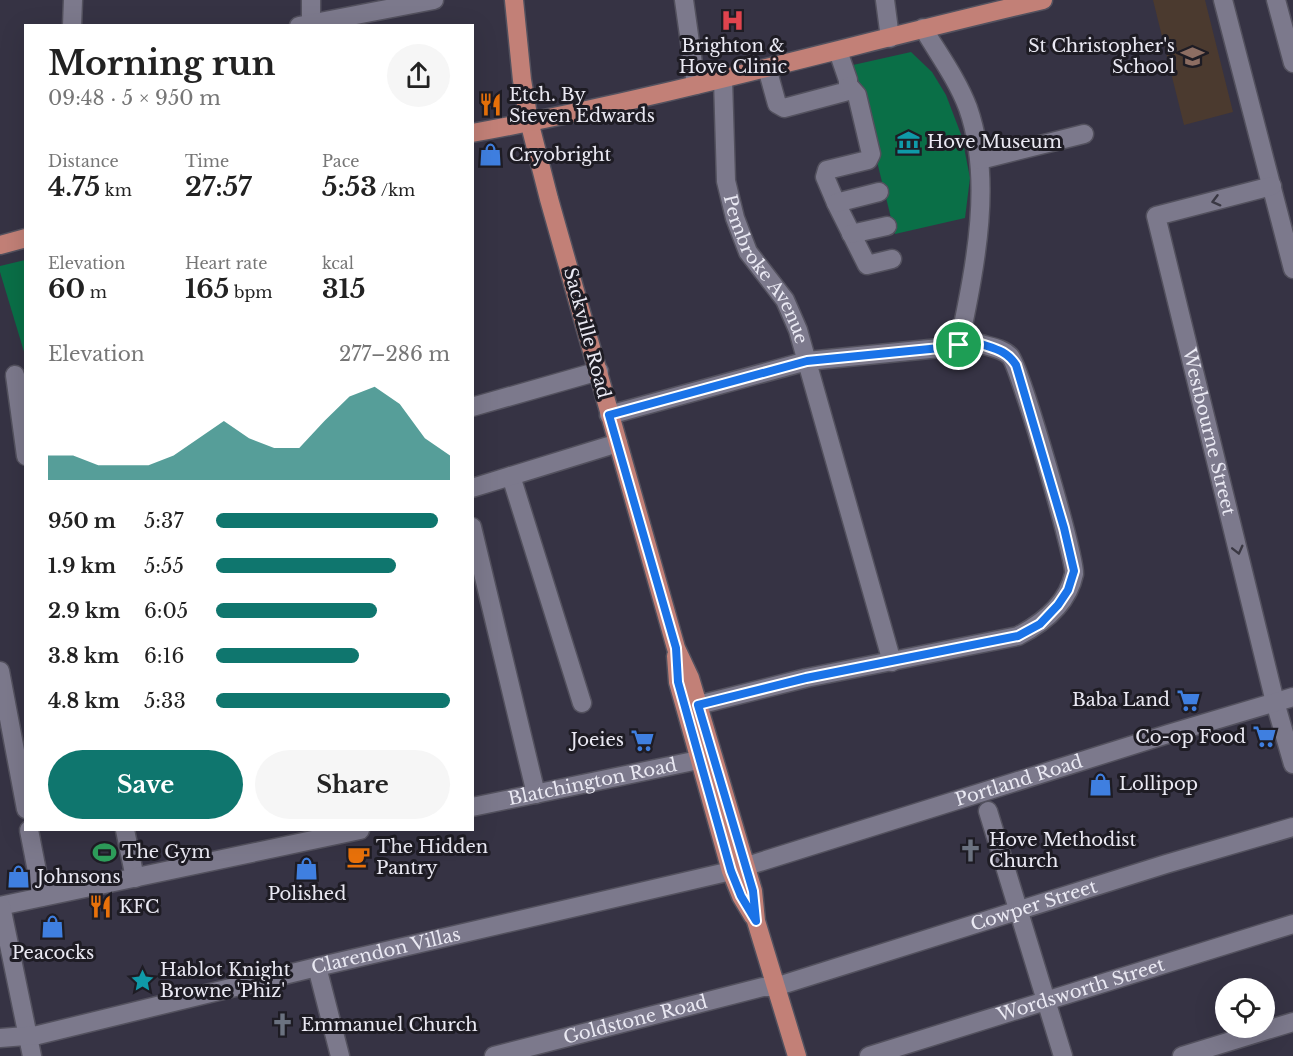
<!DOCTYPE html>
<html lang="en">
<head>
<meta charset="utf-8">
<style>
  :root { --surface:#fff; --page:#f6f6f6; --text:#222; --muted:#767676; --accent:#0f766e }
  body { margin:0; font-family:"Libre Baskerville",serif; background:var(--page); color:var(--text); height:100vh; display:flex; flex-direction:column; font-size:22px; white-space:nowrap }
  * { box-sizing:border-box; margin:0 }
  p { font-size:20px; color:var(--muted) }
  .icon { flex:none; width:33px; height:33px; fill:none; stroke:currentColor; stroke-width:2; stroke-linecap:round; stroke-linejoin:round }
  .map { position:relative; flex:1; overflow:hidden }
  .drawer { position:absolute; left:24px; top:24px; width:450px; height:807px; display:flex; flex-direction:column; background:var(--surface); border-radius:0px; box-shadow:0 6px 24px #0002 }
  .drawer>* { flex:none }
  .controls { position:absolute; left:1215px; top:978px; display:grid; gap:12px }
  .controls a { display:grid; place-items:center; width:60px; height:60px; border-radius:50%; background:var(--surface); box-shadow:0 6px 24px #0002; font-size:30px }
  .pin { position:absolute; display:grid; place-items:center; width:51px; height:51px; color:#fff; margin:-26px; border:3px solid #fff; border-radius:50%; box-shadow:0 2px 6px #0007 }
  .round { display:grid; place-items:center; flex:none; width:63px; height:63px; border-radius:32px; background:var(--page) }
  .overview { display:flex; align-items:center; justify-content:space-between; height:102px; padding:0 24px }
  h1 { font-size:33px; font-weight:700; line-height:45px }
  .metrics { display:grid; grid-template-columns:repeat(3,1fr); gap:9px; height:102px; padding:6px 24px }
  .metrics div { display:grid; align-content:center }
  .metrics b { font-size:26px; font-weight:700 }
  .metrics small { font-size:16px; font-weight:400 }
  .metrics p { font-size:16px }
  .chart { height:168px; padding:12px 24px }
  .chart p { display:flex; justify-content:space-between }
  .chart svg { width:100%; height:108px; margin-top:6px; fill:var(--accent); opacity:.7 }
  .button { display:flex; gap:12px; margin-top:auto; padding:12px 24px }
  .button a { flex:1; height:69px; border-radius:36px; background:var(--accent); color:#fff; font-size:24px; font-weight:700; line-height:69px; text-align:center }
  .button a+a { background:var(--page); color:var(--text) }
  ul { padding:0 24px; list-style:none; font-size:20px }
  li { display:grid; grid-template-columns:96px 72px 1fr; align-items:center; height:45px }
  li i { height:15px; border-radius:8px; background:var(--accent) }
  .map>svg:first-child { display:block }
  .education { fill:#4b3a2f }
  .green { fill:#0a6f47 }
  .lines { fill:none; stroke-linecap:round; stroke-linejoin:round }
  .minor-casing { stroke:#53515e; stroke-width:21 }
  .major-casing { stroke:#53515e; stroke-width:21 }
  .minor { stroke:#7c798c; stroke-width:18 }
  .major { stroke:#c28077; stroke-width:18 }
  .oneway { stroke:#3a3843 }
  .route-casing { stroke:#fff; stroke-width:12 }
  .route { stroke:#1a73e8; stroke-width:8 }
  .labels { text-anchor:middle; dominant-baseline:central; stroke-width:6; stroke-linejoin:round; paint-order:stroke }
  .poi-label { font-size:18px; fill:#eae9f3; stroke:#1e1c24; text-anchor:start }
  .street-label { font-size:18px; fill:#eae9f3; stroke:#1e1c24 }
</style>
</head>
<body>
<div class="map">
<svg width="1293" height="1056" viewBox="0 0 1293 1056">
  <rect width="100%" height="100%" fill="#363344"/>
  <polygon class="education" points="1153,0 1205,0 1233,112 1184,125"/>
  <g class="green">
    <polygon points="911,52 932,72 946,95 962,137 970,178 965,218 895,234 853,65"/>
    <polygon points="25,260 26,260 25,355 0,272 0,266"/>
  </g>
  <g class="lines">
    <defs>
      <g id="minor">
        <polyline points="311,0 311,22"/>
        <polyline points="684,0 696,85"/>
        <polyline points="885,0 890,38"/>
        <polyline points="1223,0 1293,269"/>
        <polyline points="1276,0 1293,63"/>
        <polyline points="72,26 73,0"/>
        <polyline points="299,26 434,0"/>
        <path d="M923 28C939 55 957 79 968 108 994 182 974 271 959 345"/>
        <polyline points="767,68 777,104 784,108 848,91 848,80 838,51"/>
        <path id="s1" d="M723 79 726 181 735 218 748 252 785 300 798 330 892 662"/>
        <polyline points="849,86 857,95 871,154 868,160 827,170 825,177 836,203 867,265 892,259"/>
        <polyline points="980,160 1084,134"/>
        <path id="s2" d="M1272 186 1156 216 1275 702 1293 764"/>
        <polyline points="836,203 879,192"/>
        <polyline points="851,234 887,226"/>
        <polyline points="15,375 26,456"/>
        <polyline points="472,407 599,371"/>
        <path d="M609 415 807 361 981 344C990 347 1002 348 1010 356 1020 366 1076 560 1074 574 1068 603 1043 623 1018 636L806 678 698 705"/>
        <polyline points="511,476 582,703"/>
        <polyline points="472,488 618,443"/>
        <polyline points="472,527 536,794"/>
        <polyline points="0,671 26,809"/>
        <path id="s3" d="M472 807 713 757"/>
        <polyline points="988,811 1063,1056"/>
        <polyline points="29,830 42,897"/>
        <polyline points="125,830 135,878"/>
        <polyline points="0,906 360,830"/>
        <polyline points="1,906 32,1056"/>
        <polyline points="317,967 340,1056"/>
        <path id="s4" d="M0 1038 38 1035 317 967 731 871 1168 734 1293 697"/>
        <path id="s5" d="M494 1056 763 987H775L1166 864 1293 827"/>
        <path id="s6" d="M869 1056 1293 924"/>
        <polyline points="1182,1056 1293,1022"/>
      </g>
      <g id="major">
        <polyline points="514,0 522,80 529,121 549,199 676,648 690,678 753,891 756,921 797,1056"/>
        <path d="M472 133C665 98 853 44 1043 0"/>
        <polyline points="0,245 26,238"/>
        <polyline points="676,656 678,682 731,871 741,896 753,916"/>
      </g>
    </defs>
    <use href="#minor" class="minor-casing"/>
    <use href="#major" class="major-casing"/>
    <use href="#minor" class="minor"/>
    <use href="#major" class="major"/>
  </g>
  <defs><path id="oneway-chevron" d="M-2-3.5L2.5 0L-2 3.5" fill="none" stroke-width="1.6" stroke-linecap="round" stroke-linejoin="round" transform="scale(1.5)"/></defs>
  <g class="oneway">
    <use href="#oneway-chevron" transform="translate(1216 201) rotate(165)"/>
    <use href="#oneway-chevron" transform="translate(1238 550) rotate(76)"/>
  </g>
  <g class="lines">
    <defs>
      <path id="route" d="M981 344C996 349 1007 351 1016 365L1064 528 1074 571 1068 590 1058 605 1040 624 1018 636 806 678 698 705 753 891 756 921 741 896 731 871 678 682 676 648 609 415 807 361Z"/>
    </defs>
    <use href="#route" class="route-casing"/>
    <use href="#route" class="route"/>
  </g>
  <defs>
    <symbol id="hospital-bare" viewBox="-9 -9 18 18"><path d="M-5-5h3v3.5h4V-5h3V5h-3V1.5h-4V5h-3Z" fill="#e0444e" stroke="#1e1c24" stroke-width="2.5" paint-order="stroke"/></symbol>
    <symbol id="school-bare" viewBox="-9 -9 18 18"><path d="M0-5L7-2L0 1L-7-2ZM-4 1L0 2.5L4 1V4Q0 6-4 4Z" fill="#8d6e63" stroke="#1e1c24" stroke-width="2.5" paint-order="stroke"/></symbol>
    <symbol id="restaurant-bare" viewBox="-9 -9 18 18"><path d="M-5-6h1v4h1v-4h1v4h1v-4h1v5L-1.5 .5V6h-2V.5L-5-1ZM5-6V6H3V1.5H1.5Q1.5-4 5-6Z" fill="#e8710a" stroke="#1e1c24" stroke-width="2.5" paint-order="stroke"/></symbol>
    <symbol id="museum-bare" viewBox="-9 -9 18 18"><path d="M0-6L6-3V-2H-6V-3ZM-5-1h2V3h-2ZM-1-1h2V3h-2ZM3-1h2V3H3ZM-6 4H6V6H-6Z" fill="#0f9aa8" stroke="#1e1c24" stroke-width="2.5" paint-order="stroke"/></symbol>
    <symbol id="shop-bare" viewBox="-9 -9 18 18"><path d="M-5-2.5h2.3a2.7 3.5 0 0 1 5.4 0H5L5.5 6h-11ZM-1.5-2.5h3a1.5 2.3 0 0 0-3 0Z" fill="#3f7fe0" stroke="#1e1c24" stroke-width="2.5" paint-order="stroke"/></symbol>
    <symbol id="supermarket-bare" viewBox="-9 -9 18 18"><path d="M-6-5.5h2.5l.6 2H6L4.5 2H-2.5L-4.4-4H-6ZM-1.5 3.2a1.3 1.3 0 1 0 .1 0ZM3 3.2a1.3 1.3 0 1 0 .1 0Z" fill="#3f7fe0" stroke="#1e1c24" stroke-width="2.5" paint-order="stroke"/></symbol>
    <symbol id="church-bare" viewBox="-9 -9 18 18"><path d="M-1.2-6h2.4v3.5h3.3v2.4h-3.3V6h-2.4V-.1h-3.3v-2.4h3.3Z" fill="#6b7280" stroke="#1e1c24" stroke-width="2.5" paint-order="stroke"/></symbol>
    <symbol id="stadium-bare" viewBox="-9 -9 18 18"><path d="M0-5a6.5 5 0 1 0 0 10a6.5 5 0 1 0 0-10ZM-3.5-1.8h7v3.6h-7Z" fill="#2e9e5b" stroke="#1e1c24" stroke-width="2.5" paint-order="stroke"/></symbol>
    <symbol id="cafe-bare" viewBox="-9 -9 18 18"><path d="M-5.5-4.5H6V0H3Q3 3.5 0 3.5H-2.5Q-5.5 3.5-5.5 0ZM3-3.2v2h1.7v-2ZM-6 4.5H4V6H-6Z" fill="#e8710a" stroke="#1e1c24" stroke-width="2.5" paint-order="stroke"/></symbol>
    <symbol id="sight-bare" viewBox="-9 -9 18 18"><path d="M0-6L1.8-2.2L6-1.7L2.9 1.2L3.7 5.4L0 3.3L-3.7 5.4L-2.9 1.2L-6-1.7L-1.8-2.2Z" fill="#0f9aa8" stroke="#1e1c24" stroke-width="2.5" paint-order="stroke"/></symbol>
  </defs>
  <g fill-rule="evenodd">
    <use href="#hospital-bare" x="716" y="4" width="33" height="33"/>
    <use href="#school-bare" x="1176" y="40" width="33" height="33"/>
    <use href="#restaurant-bare" x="474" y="88" width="33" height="33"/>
    <use href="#museum-bare" x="892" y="126" width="33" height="33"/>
    <use href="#shop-bare" x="474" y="138" width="33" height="33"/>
    <use href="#supermarket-bare" x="1172" y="684" width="33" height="33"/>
    <use href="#supermarket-bare" x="1248" y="720" width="33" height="33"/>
    <use href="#supermarket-bare" x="626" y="724" width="33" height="33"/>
    <use href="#shop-bare" x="1084" y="768" width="33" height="33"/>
    <use href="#church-bare" x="954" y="834" width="33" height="33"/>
    <use href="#stadium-bare" x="88" y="836" width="33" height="33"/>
    <use href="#cafe-bare" x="342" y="840" width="33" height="33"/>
    <use href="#shop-bare" x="290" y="852" width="33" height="33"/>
    <use href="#shop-bare" x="2" y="860" width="33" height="33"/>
    <use href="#restaurant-bare" x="84" y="890" width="33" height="33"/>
    <use href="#shop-bare" x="36" y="910" width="33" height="33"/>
    <use href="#sight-bare" x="126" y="964" width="33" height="33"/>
    <use href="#church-bare" x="266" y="1008" width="33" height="33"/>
  </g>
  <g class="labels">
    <g class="poi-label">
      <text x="733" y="46" text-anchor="middle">Brighton &amp;<tspan x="733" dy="21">Hove Clinic</tspan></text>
      <text x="1175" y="46" text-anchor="end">St Christopher's<tspan x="1175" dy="21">School</tspan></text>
      <text x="509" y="95">Etch. By<tspan x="509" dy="21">Steven Edwards</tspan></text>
      <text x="927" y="142">Hove Museum</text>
      <text x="509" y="155">Cryobright</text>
      <text x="1170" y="700" text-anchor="end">Baba Land</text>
      <text x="1246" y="737" text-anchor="end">Co-op Food</text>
      <text x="624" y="740" text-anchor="end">Joeies</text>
      <text x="1119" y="784">Lollipop</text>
      <text x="989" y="840">Hove Methodist<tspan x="989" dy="21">Church</tspan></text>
      <text x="376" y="847">The Hidden<tspan x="376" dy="21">Pantry</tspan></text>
      <text x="122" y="852">The Gym</text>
      <text x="37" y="877">Johnsons</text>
      <text x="307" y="894" text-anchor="middle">Polished</text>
      <text x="119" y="907">KFC</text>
      <text x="53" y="953" text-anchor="middle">Peacocks</text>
      <text x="160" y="970">Hablot Knight<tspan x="160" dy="21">Browne 'Phiz'</tspan></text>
      <text x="301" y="1025">Emmanuel Church</text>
    </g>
    <g class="street-label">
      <text stroke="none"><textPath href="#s1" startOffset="200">Pembroke Avenue</textPath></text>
      <text transform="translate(587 333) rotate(75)">Sackville Road</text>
      <text stroke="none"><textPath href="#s2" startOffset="342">Westbourne Street</textPath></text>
      <text stroke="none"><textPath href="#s4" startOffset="1052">Portland Road</textPath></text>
      <text stroke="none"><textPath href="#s3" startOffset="123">Blatchington Road</textPath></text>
      <text stroke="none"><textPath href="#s5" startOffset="561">Cowper Street</textPath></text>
      <text stroke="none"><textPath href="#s4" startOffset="396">Clarendon Villas</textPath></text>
      <text stroke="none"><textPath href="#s6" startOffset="222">Wordsworth Street</textPath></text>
      <text stroke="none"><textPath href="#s5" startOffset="146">Goldstone Road</textPath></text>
    </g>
  </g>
</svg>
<div class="controls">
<a><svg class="icon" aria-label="locate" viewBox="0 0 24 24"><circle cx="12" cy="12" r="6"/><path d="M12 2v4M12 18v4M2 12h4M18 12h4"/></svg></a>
</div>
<div class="pin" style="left:959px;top:345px;background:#1e9e55"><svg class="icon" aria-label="arrive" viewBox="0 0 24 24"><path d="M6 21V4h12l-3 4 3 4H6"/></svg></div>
<section class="drawer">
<div class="overview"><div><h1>Morning run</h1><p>09:48 · 5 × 950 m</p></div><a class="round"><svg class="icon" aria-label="share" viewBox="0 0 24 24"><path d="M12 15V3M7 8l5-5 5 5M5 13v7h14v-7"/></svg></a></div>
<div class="metrics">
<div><p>Distance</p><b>4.75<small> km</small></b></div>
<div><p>Time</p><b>27:57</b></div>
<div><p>Pace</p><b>5:53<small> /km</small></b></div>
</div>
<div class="metrics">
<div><p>Elevation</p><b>60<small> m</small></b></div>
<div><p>Heart rate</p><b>165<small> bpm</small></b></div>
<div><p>kcal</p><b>315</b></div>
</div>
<div class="chart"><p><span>Elevation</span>277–286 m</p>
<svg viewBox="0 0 160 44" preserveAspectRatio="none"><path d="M0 44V34L10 34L20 38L30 38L40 38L50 34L60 27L70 20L80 27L90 31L100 31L110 20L120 10L130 6L140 13L150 27L160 34V44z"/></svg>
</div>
<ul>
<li><b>950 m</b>5:37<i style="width:95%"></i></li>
<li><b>1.9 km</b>5:55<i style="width:77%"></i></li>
<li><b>2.9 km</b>6:05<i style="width:69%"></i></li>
<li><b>3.8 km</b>6:16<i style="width:61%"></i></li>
<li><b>4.8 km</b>5:33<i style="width:100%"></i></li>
</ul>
<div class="button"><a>Save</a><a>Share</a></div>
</section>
</div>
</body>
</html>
